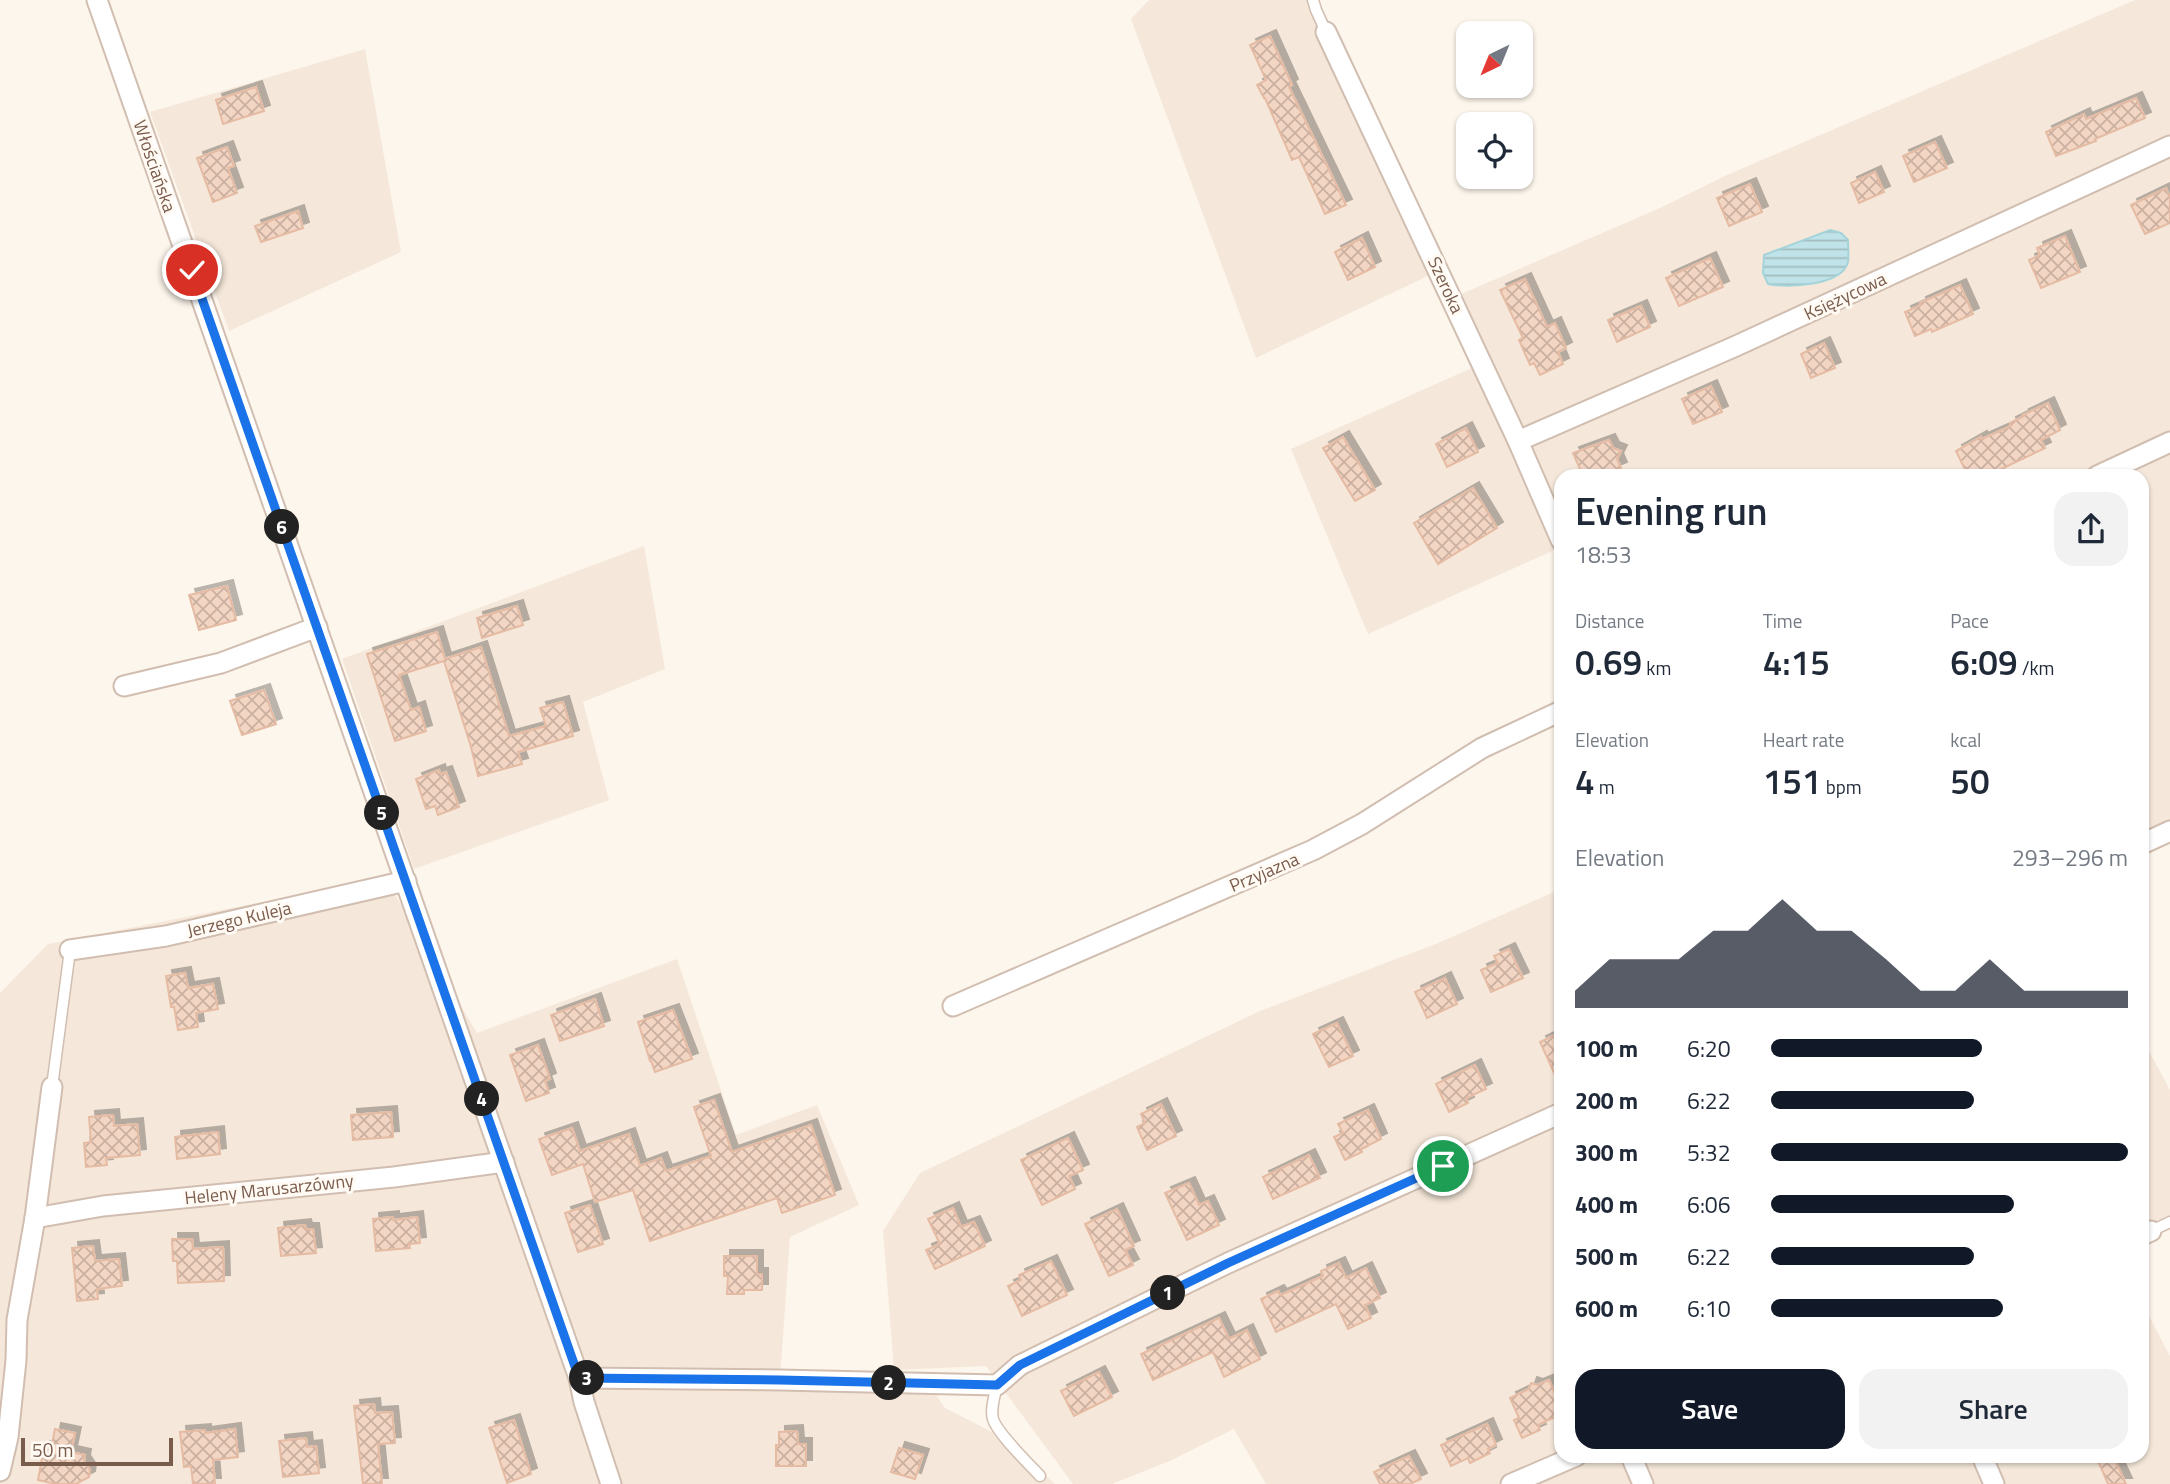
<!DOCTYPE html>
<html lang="en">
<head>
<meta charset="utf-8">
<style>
  :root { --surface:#fff; --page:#f2f2f3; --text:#1f2937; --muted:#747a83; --accent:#111827 }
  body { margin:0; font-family:"Titillium Web",sans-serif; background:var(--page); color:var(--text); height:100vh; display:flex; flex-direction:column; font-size:26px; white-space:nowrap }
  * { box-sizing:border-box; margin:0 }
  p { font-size:23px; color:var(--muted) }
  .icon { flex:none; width:38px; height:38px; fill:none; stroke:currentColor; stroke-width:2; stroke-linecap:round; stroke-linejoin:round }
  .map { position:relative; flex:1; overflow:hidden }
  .sheet { position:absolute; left:1554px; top:469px; width:595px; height:994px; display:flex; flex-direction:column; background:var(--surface); border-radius:21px; box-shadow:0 2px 5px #0004 }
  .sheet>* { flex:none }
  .needle { width:46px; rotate:223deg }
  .controls { position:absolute; left:1456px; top:21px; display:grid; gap:14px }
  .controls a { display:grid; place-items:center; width:77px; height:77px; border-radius:14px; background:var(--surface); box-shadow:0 2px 5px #0004; font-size:35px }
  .scale { position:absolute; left:21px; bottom:18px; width:152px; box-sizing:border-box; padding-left:7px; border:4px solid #7a5c4d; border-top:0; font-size:19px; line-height:24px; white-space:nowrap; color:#7a5c4d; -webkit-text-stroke:5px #fffaf3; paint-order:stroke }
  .pin { position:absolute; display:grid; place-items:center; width:60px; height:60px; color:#fff; margin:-30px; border:4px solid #fff; border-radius:50%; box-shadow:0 2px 7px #0007 }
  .km { position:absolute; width:35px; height:35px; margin:-18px; border-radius:50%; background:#222; color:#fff; font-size:19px; line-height:35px; text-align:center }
  .round { display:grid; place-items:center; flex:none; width:74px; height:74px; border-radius:21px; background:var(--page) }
  .headline { display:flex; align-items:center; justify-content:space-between; height:119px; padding:0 21px }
  h1 { font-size:38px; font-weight:600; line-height:52px }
  .metrics { display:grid; grid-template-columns:repeat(3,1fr); gap:10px; height:119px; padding:7px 21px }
  .metrics div { display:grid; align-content:center }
  .metrics b { font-size:35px; font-weight:600 }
  .metrics small { font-size:19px; font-weight:400 }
  .metrics p { font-size:19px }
  .chart { height:196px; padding:14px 21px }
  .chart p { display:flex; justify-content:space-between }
  .chart svg { width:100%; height:126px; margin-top:7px; fill:var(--accent); opacity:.7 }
  .cta { display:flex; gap:14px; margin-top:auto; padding:14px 21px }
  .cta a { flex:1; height:80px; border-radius:21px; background:var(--accent); color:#fff; font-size:28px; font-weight:600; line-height:80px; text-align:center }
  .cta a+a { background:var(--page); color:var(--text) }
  ul { padding:0 21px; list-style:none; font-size:23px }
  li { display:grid; grid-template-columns:112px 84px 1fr; align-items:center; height:52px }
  li i { height:18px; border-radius:9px; background:var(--accent) }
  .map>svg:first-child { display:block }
  .residential { fill:#f5e8da }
  .water { fill:url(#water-rules); stroke:#a5d3da; stroke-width:2 }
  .building { fill:url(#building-cross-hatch); stroke:#e6bba3; stroke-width:2; filter:url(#shadow) }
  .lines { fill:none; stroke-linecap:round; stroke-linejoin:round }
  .service-casing { stroke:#d1beb0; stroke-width:13 }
  .minor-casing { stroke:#d1beb0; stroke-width:23 }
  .service { stroke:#fff; stroke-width:10 }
  .minor { stroke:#fff; stroke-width:19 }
  .route-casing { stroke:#fff; stroke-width:14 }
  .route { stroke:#1a73e8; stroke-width:9 }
  .labels { text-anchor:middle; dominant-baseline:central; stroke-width:6; stroke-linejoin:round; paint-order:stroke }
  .street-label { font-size:18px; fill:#7a5c4d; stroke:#fffaf3 }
</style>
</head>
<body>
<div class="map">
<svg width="2170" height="1484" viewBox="0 0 2170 1484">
  <defs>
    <pattern id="water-rules" width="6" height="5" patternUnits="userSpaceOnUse" patternTransform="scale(1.75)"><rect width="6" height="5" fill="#bfe3e8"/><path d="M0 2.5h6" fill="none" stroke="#a0bbbe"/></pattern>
    <pattern id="building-cross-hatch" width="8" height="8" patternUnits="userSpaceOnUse" patternTransform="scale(1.75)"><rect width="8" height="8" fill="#f3d5c3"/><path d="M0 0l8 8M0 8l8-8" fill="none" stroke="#cab0a1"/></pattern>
    <filter id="shadow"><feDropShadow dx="6" dy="-6" stdDeviation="0" flood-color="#0004"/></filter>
  </defs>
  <rect width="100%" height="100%" fill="#fdf6ec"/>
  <g class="residential">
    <polygon points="1149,0 1313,0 1452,298 1660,208 1727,175 2135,0 2170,0 2170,829 2142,844 2142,476 1561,476 1561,547 1368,634 1291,449 1476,366 1434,273 1256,358 1131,19"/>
    <polygon points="365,49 401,252 229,331 150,112"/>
    <polygon points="644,546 665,669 583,702 609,800 414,869 342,659"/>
    <polygon points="385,878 477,1033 677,959 736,1135 817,1105 859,1205 790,1237 780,1379 929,1384 945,1408 1008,1440 1055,1484 0,1484 0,993 48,944"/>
    <polygon points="1561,889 1561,1456 2142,1456 2142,1303 2170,1356 2170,1484 1266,1484 1234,1429 1172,1460 1112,1484 1073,1484 986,1366 894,1370 883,1231 920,1173 1260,1011 1438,943"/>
    <polygon points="2142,1038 2170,1090 2170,1222 2142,1235"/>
  </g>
  <path class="water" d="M1830 230 1841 233 1848 240C1848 247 1849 255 1848 262 1842 286 1787 288 1768 284L1763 273 1764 255Z"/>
  <g class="building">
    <polygon points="1270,36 1292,85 1289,87 1346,205 1325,214 1299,157 1292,160 1265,98 1264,98 1257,85 1266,80 1250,45"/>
    <polygon points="256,87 264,111 223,124 216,100"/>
    <polygon points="2136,98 2145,118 2095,139 2096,141 2056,156 2046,132 2084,114 2086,119"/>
    <polygon points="1935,142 1947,168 1914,182 1903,156"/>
    <polygon points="227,147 234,166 228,168 237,193 213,202 197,158"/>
    <polygon points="1875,172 1884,192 1859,203 1851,183"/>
    <polygon points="1750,184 1762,212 1729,226 1717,198"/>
    <polygon points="2166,188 2170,198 2170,223 2145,234 2131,205"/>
    <polygon points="298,211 303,228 261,242 255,226"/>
    <polygon points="2065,236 2080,272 2041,288 2029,260 2040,255 2037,248"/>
    <polygon points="1362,238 1375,267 1348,280 1335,252"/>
    <polygon points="1710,258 1723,287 1679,306 1666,278"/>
    <polygon points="1525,279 1547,327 1555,323 1566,348 1558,352 1563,364 1540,375 1534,363 1530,365 1519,340 1523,338 1500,290"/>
    <polygon points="1960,285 1973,314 1932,332 1931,329 1915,336 1905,312 1921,305 1920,303"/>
    <polygon points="1641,306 1650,327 1617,342 1608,320"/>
    <polygon points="1824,343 1835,368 1811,378 1801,354"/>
    <polygon points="1711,386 1722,412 1693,424 1682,399"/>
    <polygon points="2048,403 2060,430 2041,440 2045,448 1997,471 1999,476 1968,476 1956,451 1981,437 1982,439 2011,426 2010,423 2024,416 2023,415"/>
    <polygon points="1466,428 1478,452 1447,467 1436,444"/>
    <polygon points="1343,437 1375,490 1355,501 1323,448"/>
    <polygon points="1609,440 1613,448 1621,451 1617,459 1621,468 1602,476 1583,476 1573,453"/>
    <polygon points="1473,488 1497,528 1438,564 1414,523"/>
    <polygon points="227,586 236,620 199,630 189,595"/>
    <polygon points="517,606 523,625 482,638 477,618"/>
    <polygon points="437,632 445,659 481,647 509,736 546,726 540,708 563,702 573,736 518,752 522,764 478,776 471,747 444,661 399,675 411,710 419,707 426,731 395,741 367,654"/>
    <polygon points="264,690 276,724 242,735 230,701"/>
    <polygon points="439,770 440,774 446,772 459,807 438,815 435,806 426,809 416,779"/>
    <polygon points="1509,949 1523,978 1491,992 1481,970 1498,963 1494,956"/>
    <polygon points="185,973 188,988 213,984 218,1009 196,1013 198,1027 178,1030 174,1007 171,1007 166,976"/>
    <polygon points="1445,978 1457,1004 1427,1018 1415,992"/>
    <polygon points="595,999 604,1026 560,1041 551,1015"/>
    <polygon points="673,1010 692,1059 655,1072 651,1061 650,1061 638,1022"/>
    <polygon points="1337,1023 1353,1056 1329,1067 1313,1034"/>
    <polygon points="1561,1032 1561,1088 1540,1042"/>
    <polygon points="538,1045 550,1079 545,1081 549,1093 526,1101 510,1055"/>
    <polygon points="1475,1065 1486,1089 1466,1098 1468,1103 1449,1112 1436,1084"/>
    <polygon points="714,1100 732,1152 811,1125 835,1195 782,1213 777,1198 650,1241 633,1190 595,1202 583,1164 552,1175 539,1139 572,1128 580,1151 629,1134 640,1166 661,1158 666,1171 711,1156 694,1107"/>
    <polygon points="1161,1104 1176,1136 1147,1150 1137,1127 1145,1123 1141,1114"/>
    <polygon points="1368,1110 1381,1139 1361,1149 1362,1152 1345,1160 1334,1137 1343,1133 1338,1124"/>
    <polygon points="391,1112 393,1137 353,1140 351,1115"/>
    <polygon points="113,1115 114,1126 137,1124 140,1155 106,1158 107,1165 86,1167 84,1143 91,1142 89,1117"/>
    <polygon points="218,1132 220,1154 177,1159 175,1137"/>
    <polygon points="1068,1138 1083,1170 1069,1176 1075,1189 1042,1205 1021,1160"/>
    <polygon points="1309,1155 1320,1178 1273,1199 1263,1177"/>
    <polygon points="1189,1183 1199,1205 1208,1201 1219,1225 1187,1240 1165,1193"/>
    <polygon points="590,1205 603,1244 578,1252 565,1213"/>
    <polygon points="953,1208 961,1227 974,1222 985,1246 935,1269 926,1250 940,1244 928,1219"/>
    <polygon points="1117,1209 1134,1246 1125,1250 1133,1265 1109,1276 1085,1224"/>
    <polygon points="393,1217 393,1220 417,1217 420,1243 409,1244 410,1248 376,1251 373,1219"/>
    <polygon points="305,1225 306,1229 313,1229 316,1253 281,1256 278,1228"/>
    <polygon points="172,1239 192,1239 193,1249 223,1247 224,1281 178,1283 177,1261 173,1261"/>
    <polygon points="93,1246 95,1261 119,1259 122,1286 97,1289 98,1299 77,1301 72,1248"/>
    <polygon points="724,1256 757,1256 757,1274 762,1274 762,1290 744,1290 744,1294 727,1294 728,1276 724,1276"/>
    <polygon points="1051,1261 1067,1295 1022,1316 1008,1286 1021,1280 1019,1275"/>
    <polygon points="1339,1263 1346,1278 1366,1268 1380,1298 1365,1305 1371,1318 1348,1329 1336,1304 1276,1332 1261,1299 1278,1291 1281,1295 1323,1276 1321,1271"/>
    <polygon points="1219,1318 1229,1339 1247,1330 1260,1359 1224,1377 1213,1352 1153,1380 1141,1354"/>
    <polygon points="1099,1372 1112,1397 1074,1416 1061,1391"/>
    <polygon points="1549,1380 1561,1406 1561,1414 1538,1425 1540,1430 1522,1438 1514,1420 1519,1418 1510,1398 1529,1389 1531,1383 1537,1385"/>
    <polygon points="374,1404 375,1413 392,1412 395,1443 378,1444 382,1484 363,1484 354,1406"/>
    <polygon points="514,1420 531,1474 507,1483 489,1428"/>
    <polygon points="1487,1424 1496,1445 1488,1449 1490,1453 1470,1463 1468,1458 1451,1466 1441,1445"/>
    <polygon points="55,1429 75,1433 71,1452 85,1455 84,1461 90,1470 89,1477 76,1484 56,1484 38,1480 44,1447 51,1449"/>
    <polygon points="235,1429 238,1457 213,1460 215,1484 193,1484 191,1466 184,1467 180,1432 205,1430 205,1433"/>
    <polygon points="797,1431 798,1444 806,1444 806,1466 776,1466 776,1445 779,1445 779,1432"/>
    <polygon points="306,1438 307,1447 316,1446 319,1473 283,1477 279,1441"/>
    <polygon points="899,1448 923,1455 915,1479 891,1472"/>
    <polygon points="1409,1456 1421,1479 1410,1484 1380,1484 1374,1472"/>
    <polygon points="2096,1456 2113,1456 2126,1484 2108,1484"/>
  </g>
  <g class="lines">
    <defs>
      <g id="service">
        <polyline points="1313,0 1316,10 1326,32"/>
        <polyline points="52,1087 70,950"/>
        <polyline points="2151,1231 2170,1222"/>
        <path d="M997 1385C995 1395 990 1409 993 1419 997 1433 1029 1464 1040 1476"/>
      </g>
      <g id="minor">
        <polyline points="97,0 579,1378 584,1402 611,1484"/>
        <polyline points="1326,32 1518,441 1561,540"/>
        <polyline points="1518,441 1736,346 2170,146"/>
        <polyline points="2097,476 2170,442"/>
        <polyline points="124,686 221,663 317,627"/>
        <polyline points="2142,844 2170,831"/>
        <polyline points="70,950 166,936 406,881"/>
        <polyline points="953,1006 1313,850 1362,824 1482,748 1561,711"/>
        <polyline points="35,1218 103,1206 394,1177 504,1162"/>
        <polyline points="2142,1235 2151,1231"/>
        <polyline points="579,1378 780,1380 997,1385 1020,1365 1228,1263 1561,1113"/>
        <polyline points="1631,1456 1643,1484"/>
        <polyline points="1982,1456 1994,1484"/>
        <polyline points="0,1471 8,1437 16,1360 17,1320 35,1218 52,1087"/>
        <polyline points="1511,1484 1576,1456"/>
      </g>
    </defs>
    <use href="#service" class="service-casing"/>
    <use href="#minor" class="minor-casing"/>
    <use href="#service" class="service"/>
    <use href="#minor" class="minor"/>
  </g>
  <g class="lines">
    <defs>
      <polyline id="route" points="192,270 579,1378 780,1380 997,1385 1020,1365 1228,1263 1443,1166"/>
    </defs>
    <use href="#route" class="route-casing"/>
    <use href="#route" class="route"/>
  </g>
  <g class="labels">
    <g class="street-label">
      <text transform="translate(155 166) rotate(71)">Włościańska</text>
      <text transform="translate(1446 285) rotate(65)">Szeroka</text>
      <text transform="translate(1845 296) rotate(-25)">Księżycowa</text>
      <text transform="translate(1264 872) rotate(-23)">Przyjazna</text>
      <text transform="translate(239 919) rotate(-13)">Jerzego Kuleja</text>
      <text transform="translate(269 1189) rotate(-6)">Heleny Marusarzówny</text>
    </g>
  </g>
</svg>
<div class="controls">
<a><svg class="needle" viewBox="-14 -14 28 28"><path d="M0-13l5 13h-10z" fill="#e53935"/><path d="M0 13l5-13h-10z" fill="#747a83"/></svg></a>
<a><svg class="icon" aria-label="locate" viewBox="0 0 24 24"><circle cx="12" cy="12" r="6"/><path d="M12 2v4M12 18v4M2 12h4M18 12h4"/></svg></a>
</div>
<div class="scale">50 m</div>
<div class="pin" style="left:1443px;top:1166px;background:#1e9e55"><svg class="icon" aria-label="arrive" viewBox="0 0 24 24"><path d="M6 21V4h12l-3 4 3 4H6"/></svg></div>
<div class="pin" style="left:192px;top:270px;background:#d93025"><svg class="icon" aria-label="check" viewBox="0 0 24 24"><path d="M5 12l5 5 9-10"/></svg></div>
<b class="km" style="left:1168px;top:1293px">1</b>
<b class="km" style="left:889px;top:1383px">2</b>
<b class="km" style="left:587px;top:1378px">3</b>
<b class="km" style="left:482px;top:1099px">4</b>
<b class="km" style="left:382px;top:813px">5</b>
<b class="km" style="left:282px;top:527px">6</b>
<section class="sheet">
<div class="headline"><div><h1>Evening run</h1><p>18:53</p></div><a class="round"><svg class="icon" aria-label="share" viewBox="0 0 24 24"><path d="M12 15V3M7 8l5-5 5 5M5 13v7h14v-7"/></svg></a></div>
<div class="metrics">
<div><p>Distance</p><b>0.69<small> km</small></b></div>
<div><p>Time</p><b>4:15</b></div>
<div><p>Pace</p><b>6:09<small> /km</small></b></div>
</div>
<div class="metrics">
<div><p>Elevation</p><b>4<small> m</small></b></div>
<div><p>Heart rate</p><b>151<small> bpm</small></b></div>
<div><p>kcal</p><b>50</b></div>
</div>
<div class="chart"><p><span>Elevation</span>293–296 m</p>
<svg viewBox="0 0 160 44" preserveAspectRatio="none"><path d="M0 44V38L10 27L20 27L30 27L40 17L50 17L60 6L70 17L80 17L90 27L100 38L110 38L120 27L130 38L140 38L150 38L160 38V44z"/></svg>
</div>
<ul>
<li><b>100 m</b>6:20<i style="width:59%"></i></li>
<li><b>200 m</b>6:22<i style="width:57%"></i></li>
<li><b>300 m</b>5:32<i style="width:100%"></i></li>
<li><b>400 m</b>6:06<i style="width:68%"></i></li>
<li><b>500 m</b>6:22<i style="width:57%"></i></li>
<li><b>600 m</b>6:10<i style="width:65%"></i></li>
</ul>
<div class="cta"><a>Save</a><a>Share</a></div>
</section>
</div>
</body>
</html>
